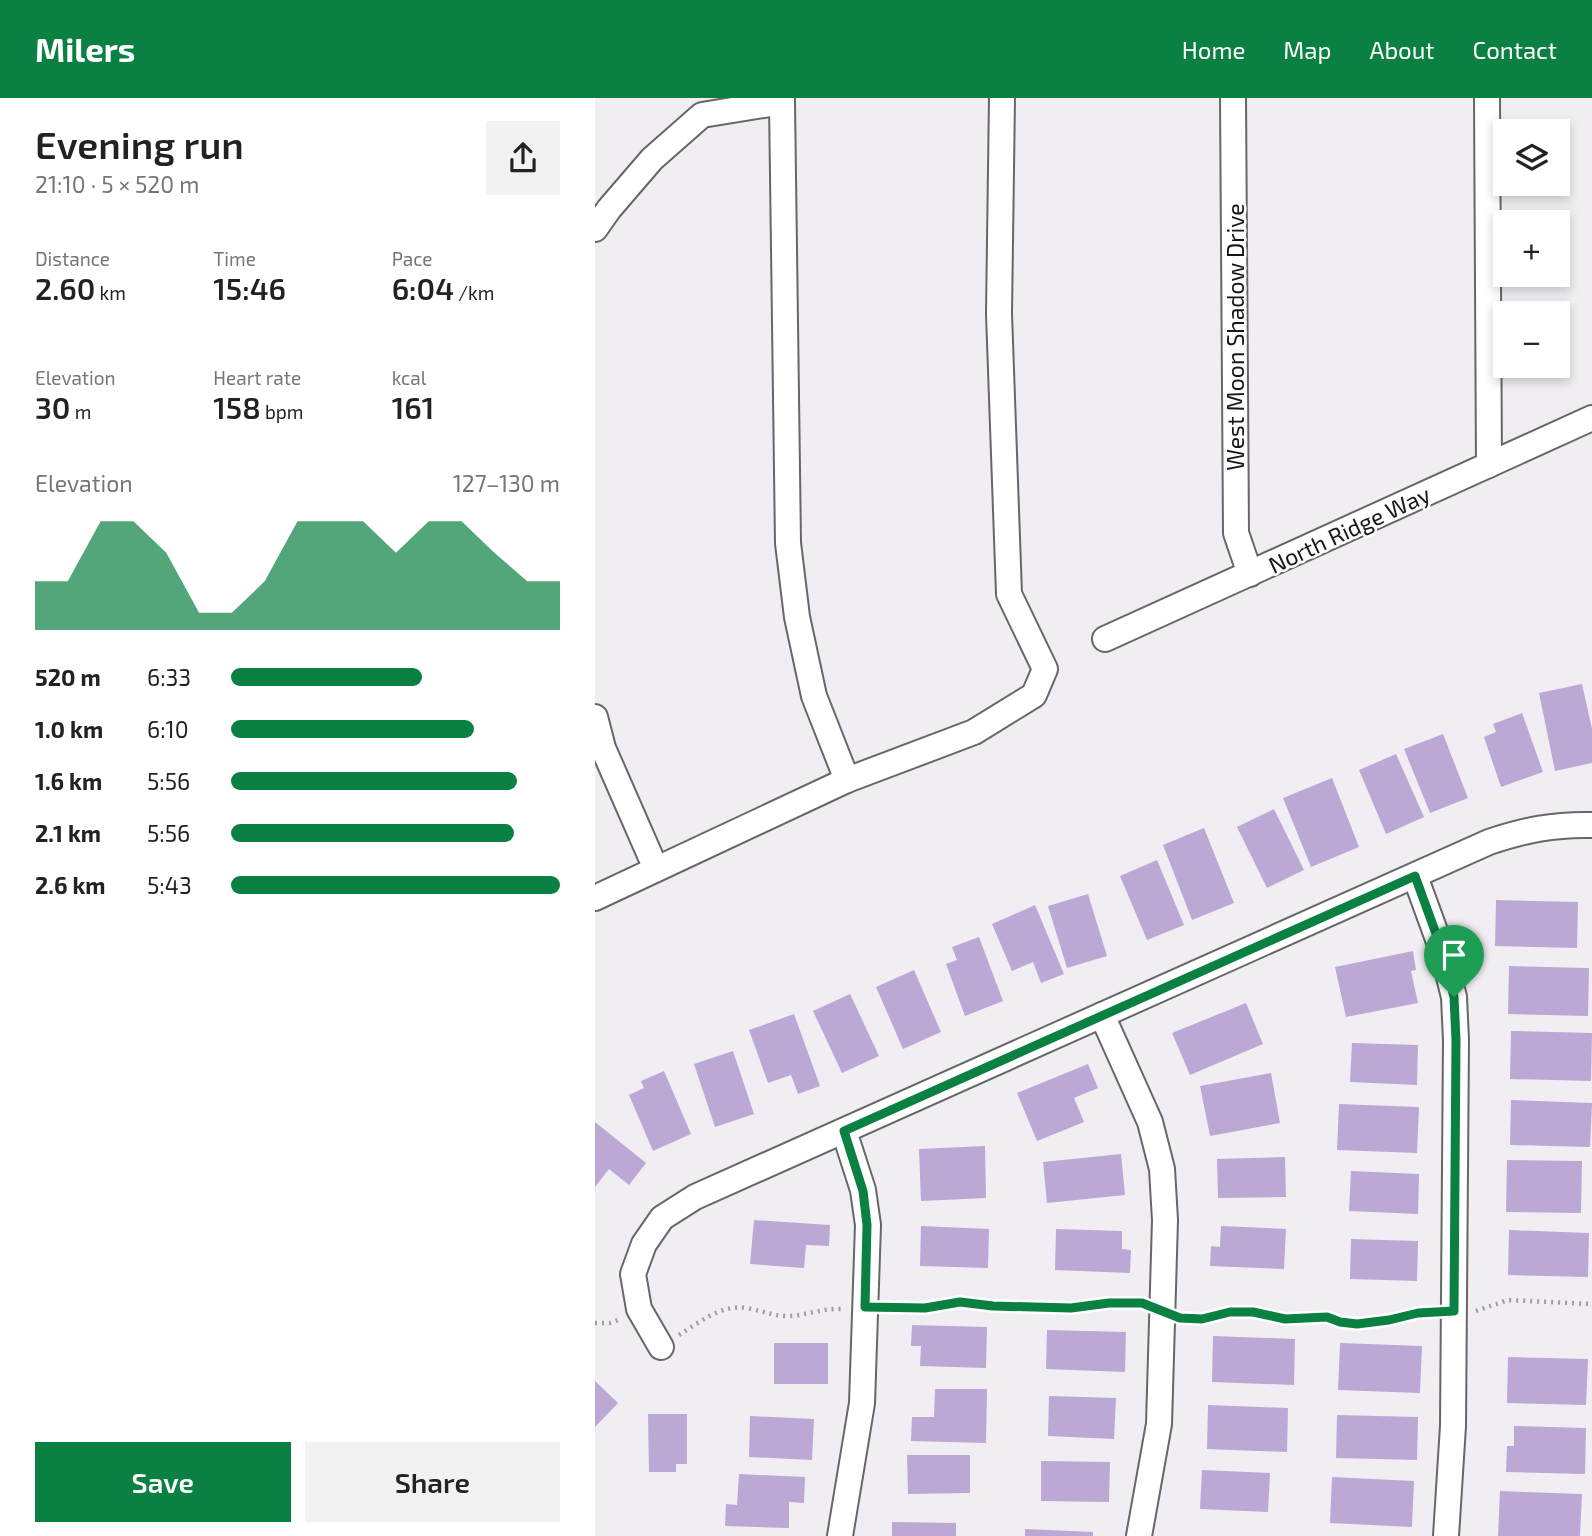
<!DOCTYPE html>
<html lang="en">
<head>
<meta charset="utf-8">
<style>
  :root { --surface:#fff; --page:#f2f2f2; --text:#222; --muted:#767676; --accent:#0b8043 }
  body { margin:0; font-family:"Exo 2",sans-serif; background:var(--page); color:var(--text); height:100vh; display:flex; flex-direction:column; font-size:26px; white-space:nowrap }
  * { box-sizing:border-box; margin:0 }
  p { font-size:23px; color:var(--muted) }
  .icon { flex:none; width:38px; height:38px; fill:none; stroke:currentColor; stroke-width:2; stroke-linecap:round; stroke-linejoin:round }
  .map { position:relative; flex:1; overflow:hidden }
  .sheet { display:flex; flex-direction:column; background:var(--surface); width:595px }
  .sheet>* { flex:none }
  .fabs { position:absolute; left:898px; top:21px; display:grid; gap:14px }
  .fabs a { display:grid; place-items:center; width:77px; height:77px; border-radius:0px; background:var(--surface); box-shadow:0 4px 10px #0003; font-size:35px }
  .pin { position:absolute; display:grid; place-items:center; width:60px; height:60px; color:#fff; margin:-72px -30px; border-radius:50% 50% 50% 0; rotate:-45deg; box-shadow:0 0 7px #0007 }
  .pin .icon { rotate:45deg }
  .round { display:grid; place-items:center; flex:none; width:74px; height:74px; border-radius:0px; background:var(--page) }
  .head { display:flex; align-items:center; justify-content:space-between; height:119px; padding:0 35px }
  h1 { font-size:38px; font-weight:600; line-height:52px }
  .stats { display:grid; grid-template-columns:repeat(3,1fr); gap:10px; height:119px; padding:7px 35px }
  .stats div { display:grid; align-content:center }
  .stats b { font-size:30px; font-weight:600 }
  .stats small { font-size:19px; font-weight:400 }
  .stats p { font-size:19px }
  .chart { height:196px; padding:14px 35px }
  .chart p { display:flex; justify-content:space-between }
  .chart svg { width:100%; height:126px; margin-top:7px; fill:var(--accent); opacity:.7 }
  .primary-button { display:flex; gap:14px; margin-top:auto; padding:14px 35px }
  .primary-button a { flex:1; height:80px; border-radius:0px; background:var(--accent); color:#fff; font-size:28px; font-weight:600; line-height:80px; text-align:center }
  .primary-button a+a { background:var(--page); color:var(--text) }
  ul { padding:0 35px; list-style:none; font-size:23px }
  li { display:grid; grid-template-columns:112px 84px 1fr; align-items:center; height:52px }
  li i { height:18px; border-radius:9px; background:var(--accent) }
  header { display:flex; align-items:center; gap:42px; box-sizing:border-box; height:98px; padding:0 35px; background:var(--accent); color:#fff }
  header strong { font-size:33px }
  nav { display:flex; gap:38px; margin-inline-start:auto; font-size:24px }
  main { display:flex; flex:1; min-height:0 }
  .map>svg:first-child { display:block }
  .building { fill:#bca8d5 }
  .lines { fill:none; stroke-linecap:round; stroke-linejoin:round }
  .street-casing { stroke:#676669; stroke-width:28 }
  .path { stroke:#9e9c9f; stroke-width:4.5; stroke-dasharray:2 5; stroke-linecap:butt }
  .street { stroke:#fff; stroke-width:24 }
  .route-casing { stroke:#fff; stroke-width:14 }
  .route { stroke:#0b8043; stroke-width:9 }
  .labels { text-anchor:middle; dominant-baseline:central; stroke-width:5; stroke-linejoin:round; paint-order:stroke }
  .street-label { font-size:23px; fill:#161517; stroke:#fdfcff }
</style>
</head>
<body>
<header>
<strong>Milers</strong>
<nav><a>Home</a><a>Map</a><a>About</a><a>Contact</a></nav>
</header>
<main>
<section class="sheet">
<div class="head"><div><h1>Evening run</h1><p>21:10 · 5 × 520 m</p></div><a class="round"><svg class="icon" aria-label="share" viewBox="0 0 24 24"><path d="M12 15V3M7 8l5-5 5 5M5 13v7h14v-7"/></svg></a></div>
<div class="stats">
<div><p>Distance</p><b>2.60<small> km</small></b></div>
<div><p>Time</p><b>15:46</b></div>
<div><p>Pace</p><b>6:04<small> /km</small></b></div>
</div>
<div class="stats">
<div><p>Elevation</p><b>30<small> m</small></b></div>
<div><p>Heart rate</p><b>158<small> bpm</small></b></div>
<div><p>kcal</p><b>161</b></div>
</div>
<div class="chart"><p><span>Elevation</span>127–130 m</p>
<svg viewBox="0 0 160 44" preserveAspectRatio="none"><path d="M0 44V27L10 27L20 6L30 6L40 17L50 38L60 38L70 27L80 6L90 6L100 6L110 17L120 6L130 6L140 17L150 27L160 27V44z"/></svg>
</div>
<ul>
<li><b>520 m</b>6:33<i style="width:58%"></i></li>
<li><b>1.0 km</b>6:10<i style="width:74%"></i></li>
<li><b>1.6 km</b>5:56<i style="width:87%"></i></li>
<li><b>2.1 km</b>5:56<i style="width:86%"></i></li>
<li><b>2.6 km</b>5:43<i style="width:100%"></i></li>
</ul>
<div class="primary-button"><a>Save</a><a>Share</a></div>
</section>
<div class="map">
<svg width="997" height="1438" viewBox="0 0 997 1438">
  <rect width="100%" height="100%" fill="#f0eef2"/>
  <g class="building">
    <polygon points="987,586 997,631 997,665 960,673 944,595"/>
    <polygon points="927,615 948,674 906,689 889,639 901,634 898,626"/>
    <polygon points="848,636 873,700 835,715 809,651"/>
    <polygon points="801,656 829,719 791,736 764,672"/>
    <polygon points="737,680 764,749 716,769 688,700"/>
    <polygon points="679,711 709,772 672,790 642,729"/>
    <polygon points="609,730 639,805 597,822 568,747"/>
    <polygon points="562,762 589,827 552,842 525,778"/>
    <polygon points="493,796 512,858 472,870 453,808"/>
    <polygon points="901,802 983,804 982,850 900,848"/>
    <polygon points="440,807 469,876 446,885 438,864 417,873 397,826"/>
    <polygon points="384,839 408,903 370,918 351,866 362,862 357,849"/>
    <polygon points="818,853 821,872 816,873 823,905 751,919 740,869"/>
    <polygon points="914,868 994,870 993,918 913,916"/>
    <polygon points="319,872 346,934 308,951 281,889"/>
    <polygon points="255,896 284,958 247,975 218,913"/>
    <polygon points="651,905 668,946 595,977 577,935"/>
    <polygon points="199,916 225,988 203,996 196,977 173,985 154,932"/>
    <polygon points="916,933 997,935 996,983 915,981"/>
    <polygon points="757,945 823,947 822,987 755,984"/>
    <polygon points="138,953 159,1016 120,1029 99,966"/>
    <polygon points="493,966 503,990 479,1000 489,1024 442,1043 422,995"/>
    <polygon points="69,973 96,1036 58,1053 34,997 49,990 46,983"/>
    <polygon points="676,975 685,1025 615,1038 605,988"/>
    <polygon points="916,1002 997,1005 995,1049 915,1047"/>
    <polygon points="744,1006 824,1009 822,1055 742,1052"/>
    <polygon points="0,1024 51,1065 34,1087 14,1071 0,1089"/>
    <polygon points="390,1048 391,1100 326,1103 324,1051"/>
    <polygon points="526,1056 530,1097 452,1105 448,1064"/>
    <polygon points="690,1059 691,1099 623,1100 622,1061"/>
    <polygon points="912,1062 987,1063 986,1115 911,1114"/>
    <polygon points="756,1073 824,1076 823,1116 754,1113"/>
    <polygon points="159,1122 235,1127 234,1148 211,1147 209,1170 155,1166"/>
    <polygon points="326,1128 394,1131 393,1170 325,1168"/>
    <polygon points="626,1128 691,1131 689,1171 615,1168 616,1148 625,1149"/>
    <polygon points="461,1131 527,1133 527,1151 536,1152 535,1175 460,1172"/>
    <polygon points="914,1132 994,1135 993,1179 913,1177"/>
    <polygon points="756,1141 823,1143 822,1183 755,1181"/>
    <polygon points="317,1227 392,1229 391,1270 325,1268 326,1248 316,1248"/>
    <polygon points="452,1232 531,1234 530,1274 451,1271"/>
    <polygon points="618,1238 700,1241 699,1287 617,1284"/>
    <rect x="179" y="1245" width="54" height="41"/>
    <polygon points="745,1245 827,1248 825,1295 743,1292"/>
    <polygon points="913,1259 993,1261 991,1307 912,1305"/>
    <polygon points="0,1283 23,1305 0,1329"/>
    <polygon points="340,1291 392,1291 391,1345 316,1343 317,1319 339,1319"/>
    <polygon points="454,1298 521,1300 519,1341 453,1338"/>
    <polygon points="613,1307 693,1310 692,1354 612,1351"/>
    <polygon points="53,1316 92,1316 92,1366 81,1366 81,1374 54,1374"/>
    <polygon points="742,1317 823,1319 822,1362 741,1360"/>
    <polygon points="155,1318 219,1321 217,1362 154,1359"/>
    <polygon points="919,1328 991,1330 990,1376 911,1374 912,1348 919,1348"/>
    <polygon points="312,1357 375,1357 375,1395 313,1396"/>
    <polygon points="446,1363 515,1364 514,1404 446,1403"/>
    <polygon points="607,1372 675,1375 673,1414 605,1411"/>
    <polygon points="144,1376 210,1379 209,1405 194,1404 194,1430 130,1428 131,1406 142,1407"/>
    <polygon points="737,1379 819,1383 817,1429 735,1425"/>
    <polygon points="905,1393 987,1396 985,1438 903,1438"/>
    <polygon points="297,1424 361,1425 361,1438 297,1438"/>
    <polygon points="430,1431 498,1434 498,1438 430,1438"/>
  </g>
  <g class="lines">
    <defs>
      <g id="street">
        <polyline points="638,0 641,435 655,476"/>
        <polyline points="892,0 894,367"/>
        <polyline points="187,4 193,445 202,519 219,598 252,682"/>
        <polyline points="0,131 14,111 57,61 107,17 187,4 187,0"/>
        <polyline points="510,541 997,320"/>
        <polyline points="0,619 8,650 61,771"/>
        <polyline points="820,778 848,855 859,899 861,942 858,1328 851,1438"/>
        <polyline points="0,800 252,682 379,634 439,597 450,571 414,496 404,216 407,0"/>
        <polyline points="507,917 555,1024 567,1071 570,1122 564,1326 544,1438"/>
        <path d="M66 1249 44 1211 38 1176 49 1146 67 1120 100 1099 894 744C930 732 959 726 997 727"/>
        <polyline points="245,1438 267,1305 273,1127 268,1092 249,1033"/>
      </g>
    </defs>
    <use href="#street" class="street-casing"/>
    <g class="path">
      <polyline points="291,1208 330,1210 365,1204 398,1208 476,1210 514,1205 544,1205"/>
      <polyline points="881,1213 913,1202 997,1206"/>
      <polyline points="588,1220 607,1221 635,1214 658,1214 690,1221 732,1219 745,1224 762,1226 838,1213"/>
      <polyline points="0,1225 15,1225 23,1222"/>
      <path d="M84 1237C105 1224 126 1206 152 1210 167 1213 179 1218 194 1218 213 1217 228 1210 248 1211"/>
    </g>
    <use href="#street" class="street"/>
  </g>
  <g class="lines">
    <defs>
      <polygon id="route" points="820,778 848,855 859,899 861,942 859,1213 823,1215 794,1222 762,1226 745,1224 732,1219 690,1221 658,1214 635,1214 607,1221 585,1220 547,1205 514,1205 476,1210 398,1208 365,1204 330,1210 270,1209 272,1127 268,1093 249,1033"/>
    </defs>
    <use href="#route" class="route-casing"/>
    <use href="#route" class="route"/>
  </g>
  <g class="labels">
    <g class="street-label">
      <text transform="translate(640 239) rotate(-90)">West Moon Shadow Drive</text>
      <text transform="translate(754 431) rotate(-25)">North Ridge Way</text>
    </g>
  </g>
</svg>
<div class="fabs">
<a><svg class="icon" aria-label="layers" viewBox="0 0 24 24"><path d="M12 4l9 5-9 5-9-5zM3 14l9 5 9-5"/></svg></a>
<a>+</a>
<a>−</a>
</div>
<div class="pin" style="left:859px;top:899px;background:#1e9e55"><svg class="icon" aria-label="arrive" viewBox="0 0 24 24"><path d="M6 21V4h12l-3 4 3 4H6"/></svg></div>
</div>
</main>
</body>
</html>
